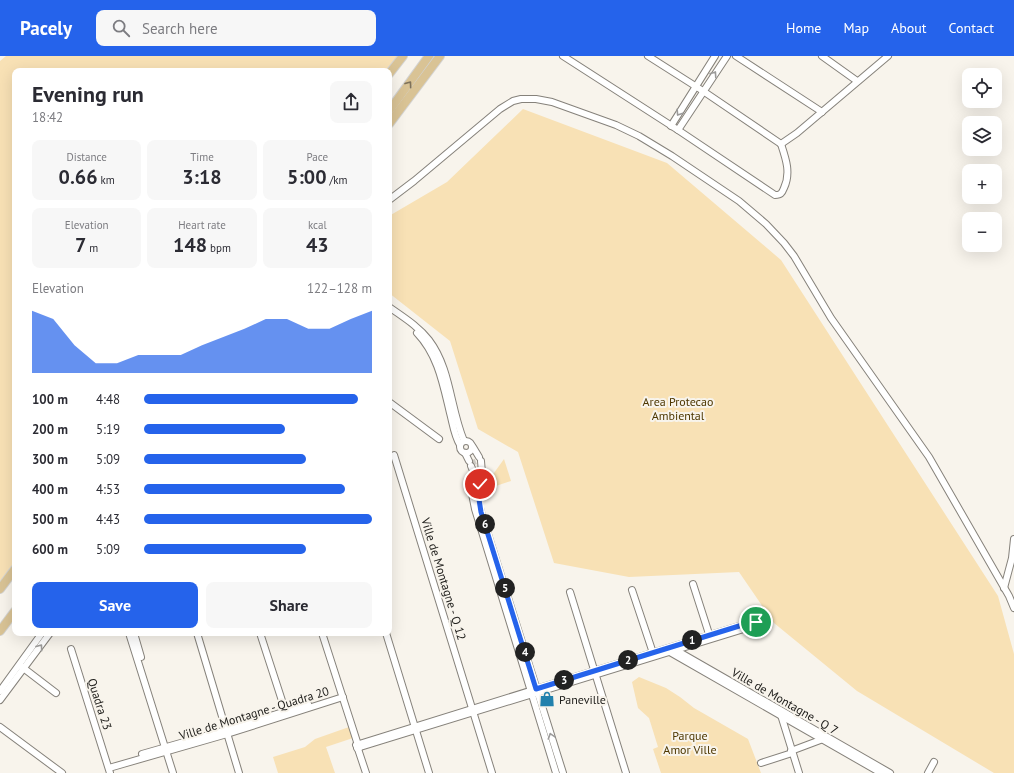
<!DOCTYPE html>
<html lang="en">
<head>
<meta charset="utf-8">
<style>
  :root { --surface:#fff; --page:#f7f7f7; --text:#2b2b33; --muted:#7c7c81; --accent:#2563eb }
  body { margin:0; font-family:"PT Sans",sans-serif; background:var(--page); color:var(--text); height:100vh; display:flex; flex-direction:column; font-size:15px; white-space:nowrap }
  * { box-sizing:border-box; margin:0 }
  p { font-size:13px; color:var(--muted) }
  .icon { flex:none; width:22px; height:22px; fill:none; stroke:currentColor; stroke-width:2; stroke-linecap:round; stroke-linejoin:round }
  .map { position:relative; flex:1; overflow:hidden }
  .side { position:absolute; left:12px; top:12px; width:380px; height:568px; display:flex; flex-direction:column; background:var(--surface); border-radius:8px; box-shadow:0 4px 16px #0002 }
  .side>* { flex:none }
  .fabs { position:absolute; left:962px; top:12px; display:grid; gap:8px }
  .fabs a { display:grid; place-items:center; width:40px; height:40px; border-radius:8px; background:var(--surface); box-shadow:0 4px 16px #0002; font-size:20px }
  .pin { position:absolute; display:grid; place-items:center; width:34px; height:34px; color:#fff; margin:-17px; border:2px solid #fff; border-radius:50%; box-shadow:0 1px 4px #0007 }
  .km { position:absolute; width:20px; height:20px; margin:-10px; border-radius:50%; background:#222; color:#fff; font-size:11px; line-height:20px; text-align:center }
  .round { display:grid; place-items:center; flex:none; width:42px; height:42px; border-radius:8px; background:var(--page) }
  .summary { display:flex; align-items:center; justify-content:space-between; height:68px; padding:0 20px }
  h1 { font-size:22px; font-weight:700; line-height:30px }
  .metrics { display:grid; grid-template-columns:repeat(3,1fr); gap:6px; height:68px; padding:4px 20px }
  .metrics div { display:grid; align-content:center; border-radius:8px; background:var(--page); text-align:center }
  .metrics b { font-size:20px; font-weight:700 }
  .metrics small { font-size:11px; font-weight:400 }
  .metrics p { font-size:11px }
  .chart { height:112px; padding:8px 20px }
  .chart p { display:flex; justify-content:space-between }
  .chart svg { width:100%; height:72px; margin-top:4px; fill:var(--accent); opacity:.7 }
  .action { display:flex; gap:8px; margin-top:auto; padding:8px 20px }
  .action a { flex:1; height:46px; border-radius:8px; background:var(--accent); color:#fff; font-size:16px; font-weight:700; line-height:46px; text-align:center }
  .action a+a { background:var(--page); color:var(--text) }
  ul { padding:0 20px; list-style:none; font-size:13px }
  li { display:grid; grid-template-columns:64px 48px 1fr; align-items:center; height:30px }
  li i { height:10px; border-radius:5px; background:var(--accent) }
  header { display:flex; align-items:center; gap:24px; box-sizing:border-box; height:56px; padding:0 20px; background:var(--accent); color:#fff }
  header strong { font-size:19px }
  nav { display:flex; gap:22px; margin-inline-start:auto; font-size:14px }
  .search { width:280px; height:36px; background:var(--page); display:flex; align-items:center; gap:10px; box-sizing:border-box; padding:0 14px; border-radius:8px; color:var(--muted); font-size:15px }
  .map>svg:first-child { display:block }
  .green { fill:#f8e1b5 }
  .lines { fill:none; stroke-linecap:round; stroke-linejoin:round }
  .minor-tunnel { stroke:#cdcac3; stroke-width:6; stroke-dasharray:6 3; stroke-linecap:butt }
  .minor-casing { stroke:#86827b; stroke-width:8 }
  .major-casing { stroke:#d3d3d2; stroke-width:10 }
  .minor { stroke:#fff; stroke-width:6 }
  .major { stroke:#d9c395; stroke-width:8 }
  .oneway { stroke:#9c9b9a }
  .oneway2 { stroke:#7e725a }
  .route-casing { stroke:#fff; stroke-width:8 }
  .route { stroke:#2563eb; stroke-width:5 }
  .labels { text-anchor:middle; dominant-baseline:central; stroke-width:4; stroke-linejoin:round; paint-order:stroke }
  .park-label { font-size:12px; fill:#4d3700; stroke:#f8f4ec }
  .street-label { font-size:12px; fill:#22211e; stroke:#f8f4ec }
  .poi-label { font-size:12px; fill:#22211e; stroke:#f8f4ec; text-anchor:start }
</style>
</head>
<body>
<header>
<strong>Pacely</strong>
<div class="search"><svg class="icon" aria-label="search" viewBox="0 0 24 24"><circle cx="10" cy="10" r="6"/><path d="M15 15l6 6"/></svg>Search here</div>
<nav><a>Home</a><a>Map</a><a>About</a><a>Contact</a></nav>
</header>
<div class="map">
<svg width="1014" height="717" viewBox="0 0 1014 717">
  <rect width="100%" height="100%" fill="#f8f4ec"/>
  <g class="green">
    <polygon points="6,0 402,0 389,15 15,15 15,506 0,526 0,5"/>
    <polygon points="523,53 667,107 781,204 998,540 1014,598 1014,717 994,717 857,635 774,567 739,516 629,521 554,507 518,396 478,373 450,285 389,237 389,160 447,126"/>
    <polygon points="504,403 511,425 481,435"/>
    <polygon points="639,621 666,632 680,641 694,652 748,683 761,717 661,717 653,693 658,691 649,662 638,652 632,626"/>
    <polygon points="349,671 353,682 326,691 335,717 278,717 273,701 305,691 315,683"/>
  </g>
  <g class="lines">
    <polyline class="minor-tunnel" points="472,404 474,409"/>
    <defs>
      <g id="minor">
        <path d="M563 0 678 74 775 139C781 139 782 137 784 132 791 117 786 103 781 88"/>
        <polyline points="648,0 703,35 781,88"/>
        <polyline points="736,0 822,56"/>
        <polyline points="822,0 857,25"/>
        <polyline points="671,70 715,0"/>
        <polyline points="678,74 727,0"/>
        <polyline points="781,88 797,77 888,0"/>
        <polyline points="389,144 414,125 500,53 513,45 521,43 536,43 552,46 616,69 639,80 672,100 739,145 766,168 784,187 794,200 831,262 929,401 1009,540 1014,552"/>
        <path d="M389 251C403 261 418 270 429 284 451 313 450 352 464 385"/>
        <path d="M417 277C438 299 443 328 450 357 453 368 454 379 460 389"/>
        <polyline points="389,346 439,383"/>
        <circle cx="466" cy="391" r="6"/>
        <polyline points="473,391 479,401"/>
        <polyline points="465,397 469,405"/>
        <polyline points="394,399 492,717"/>
        <polyline points="481,405 482,417"/>
        <polyline points="471,410 474,417 471,421 472,426 477,429 482,427 484,423 483,419 479,416 474,417"/>
        <polyline points="472,426 471,433 475,453 556,717"/>
        <polyline points="477,429 478,443 481,456 563,717"/>
        <polyline points="693,528 710,581"/>
        <polyline points="1004,532 1012,502 1014,483"/>
        <polyline points="632,534 654,600"/>
        <polyline points="570,536 626,717"/>
        <polyline points="129,577 173,717"/>
        <polyline points="134,577 141,601"/>
        <polyline points="197,577 239,717"/>
        <polyline points="260,577 286,657"/>
        <polyline points="322,577 359,692"/>
        <polyline points="386,577 429,717"/>
        <polyline points="71,593 110,717"/>
        <polyline points="674,593 890,717"/>
        <polyline points="668,595 881,717"/>
        <polyline points="22,611 56,637"/>
        <polyline points="0,635 42,577"/>
        <polyline points="0,644 50,577"/>
        <polyline points="781,659 799,717"/>
        <polyline points="0,671 62,717"/>
        <polyline points="356,689 710,579 752,566 757,567 756,569 747,572 357,692"/>
        <polyline points="357,690 366,717"/>
        <polyline points="791,695 823,683"/>
        <polyline points="142,698 226,674 308,648"/>
        <polyline points="761,707 792,697"/>
        <polyline points="109,712 227,678 343,641"/>
        <polyline points="928,717 934,706"/>
      </g>
      <g id="major">
        <polyline points="389,18 403,0"/>
        <polyline points="389,55 429,0"/>
        <polyline points="389,68 440,0"/>
        <polyline points="0,533 15,513"/>
        <polyline points="0,575 15,555"/>
      </g>
    </defs>
    <use href="#minor" class="minor-casing"/>
    <use href="#major" class="major-casing"/>
    <use href="#minor" class="minor"/>
    <use href="#major" class="major"/>
  </g>
  <defs><path id="oneway-chevron" d="M-2-3.5L2.5 0L-2 3.5" fill="none" stroke-width="1.6" stroke-linecap="round" stroke-linejoin="round"/></defs>
  <g class="oneway">
    <use href="#oneway-chevron" transform="translate(714 18) rotate(-56)"/>
    <use href="#oneway-chevron" transform="translate(679 57) rotate(123)"/>
    <use href="#oneway-chevron" transform="translate(40 591) rotate(-54)"/>
    <use href="#oneway-chevron" transform="translate(551 680) rotate(-108)"/>
  </g>
  <use class="oneway2" href="#oneway-chevron" transform="translate(409 28) rotate(-54)"/>
  <g class="lines">
    <defs>
      <polyline id="route" points="480,428 477,429 477,431 481,456 536,633 752,566 756,566"/>
    </defs>
    <use href="#route" class="route-casing"/>
    <use href="#route" class="route"/>
  </g>
  <defs>
    <symbol id="shop-bare" viewBox="-9 -9 18 18"><path d="M-5-2.5h2.3a2.7 3.5 0 0 1 5.4 0H5L5.5 6h-11ZM-1.5-2.5h3a1.5 2.3 0 0 0-3 0Z" fill="#2281ad" stroke="#f8f4ec" stroke-width="2.5" paint-order="stroke"/></symbol>
  </defs>
  <g fill-rule="evenodd">
    <use href="#shop-bare" x="536" y="632" width="22" height="22"/>
  </g>
  <g class="labels">
    <g class="park-label">
      <text x="678" y="345">Area Protecao<tspan x="678" dy="14">Ambiental</tspan></text>
      <text x="690" y="679">Parque<tspan x="690" dy="14">Amor Ville</tspan></text>
    </g>
    <g class="street-label">
      <text transform="translate(444 523) rotate(73)">Ville de Montagne - Q 12</text>
      <text transform="translate(785 645) rotate(30)">Ville de Montagne - Q 7</text>
      <text transform="translate(100 648) rotate(72)">Quadra 23</text>
      <text transform="translate(254 657) rotate(-17)">Ville de Montagne - Quadra 20</text>
    </g>
    <g class="poi-label">
      <text x="559" y="643">Paneville</text>
    </g>
  </g>
</svg>
<div class="fabs">
<a><svg class="icon" aria-label="locate" viewBox="0 0 24 24"><circle cx="12" cy="12" r="6"/><path d="M12 2v4M12 18v4M2 12h4M18 12h4"/></svg></a>
<a><svg class="icon" aria-label="layers" viewBox="0 0 24 24"><path d="M12 4l9 5-9 5-9-5zM3 14l9 5 9-5"/></svg></a>
<a>+</a>
<a>−</a>
</div>
<div class="pin" style="left:756px;top:566px;background:#1e9e55"><svg class="icon" aria-label="arrive" viewBox="0 0 24 24"><path d="M6 21V4h12l-3 4 3 4H6"/></svg></div>
<div class="pin" style="left:480px;top:428px;background:#d93025"><svg class="icon" aria-label="check" viewBox="0 0 24 24"><path d="M5 12l5 5 9-10"/></svg></div>
<b class="km" style="left:692px;top:584px">1</b>
<b class="km" style="left:628px;top:604px">2</b>
<b class="km" style="left:564px;top:624px">3</b>
<b class="km" style="left:525px;top:596px">4</b>
<b class="km" style="left:505px;top:532px">5</b>
<b class="km" style="left:485px;top:468px">6</b>
<section class="side">
<div class="summary"><div><h1>Evening run</h1><p>18:42</p></div><a class="round"><svg class="icon" aria-label="share" viewBox="0 0 24 24"><path d="M12 15V3M7 8l5-5 5 5M5 13v7h14v-7"/></svg></a></div>
<div class="metrics">
<div><p>Distance</p><b>0.66<small> km</small></b></div>
<div><p>Time</p><b>3:18</b></div>
<div><p>Pace</p><b>5:00<small> /km</small></b></div>
</div>
<div class="metrics">
<div><p>Elevation</p><b>7<small> m</small></b></div>
<div><p>Heart rate</p><b>148<small> bpm</small></b></div>
<div><p>kcal</p><b>43</b></div>
</div>
<div class="chart"><p><span>Elevation</span>122–128 m</p>
<svg viewBox="0 0 160 44" preserveAspectRatio="none"><path d="M0 44V6L10 11L20 27L30 38L40 38L50 33L60 33L70 33L80 27L90 22L100 17L110 11L120 11L130 17L140 17L150 11L160 6V44z"/></svg>
</div>
<ul>
<li><b>100 m</b>4:48<i style="width:94%"></i></li>
<li><b>200 m</b>5:19<i style="width:62%"></i></li>
<li><b>300 m</b>5:09<i style="width:71%"></i></li>
<li><b>400 m</b>4:53<i style="width:88%"></i></li>
<li><b>500 m</b>4:43<i style="width:100%"></i></li>
<li><b>600 m</b>5:09<i style="width:71%"></i></li>
</ul>
<div class="action"><a>Save</a><a>Share</a></div>
</section>
</div>
</body>
</html>
